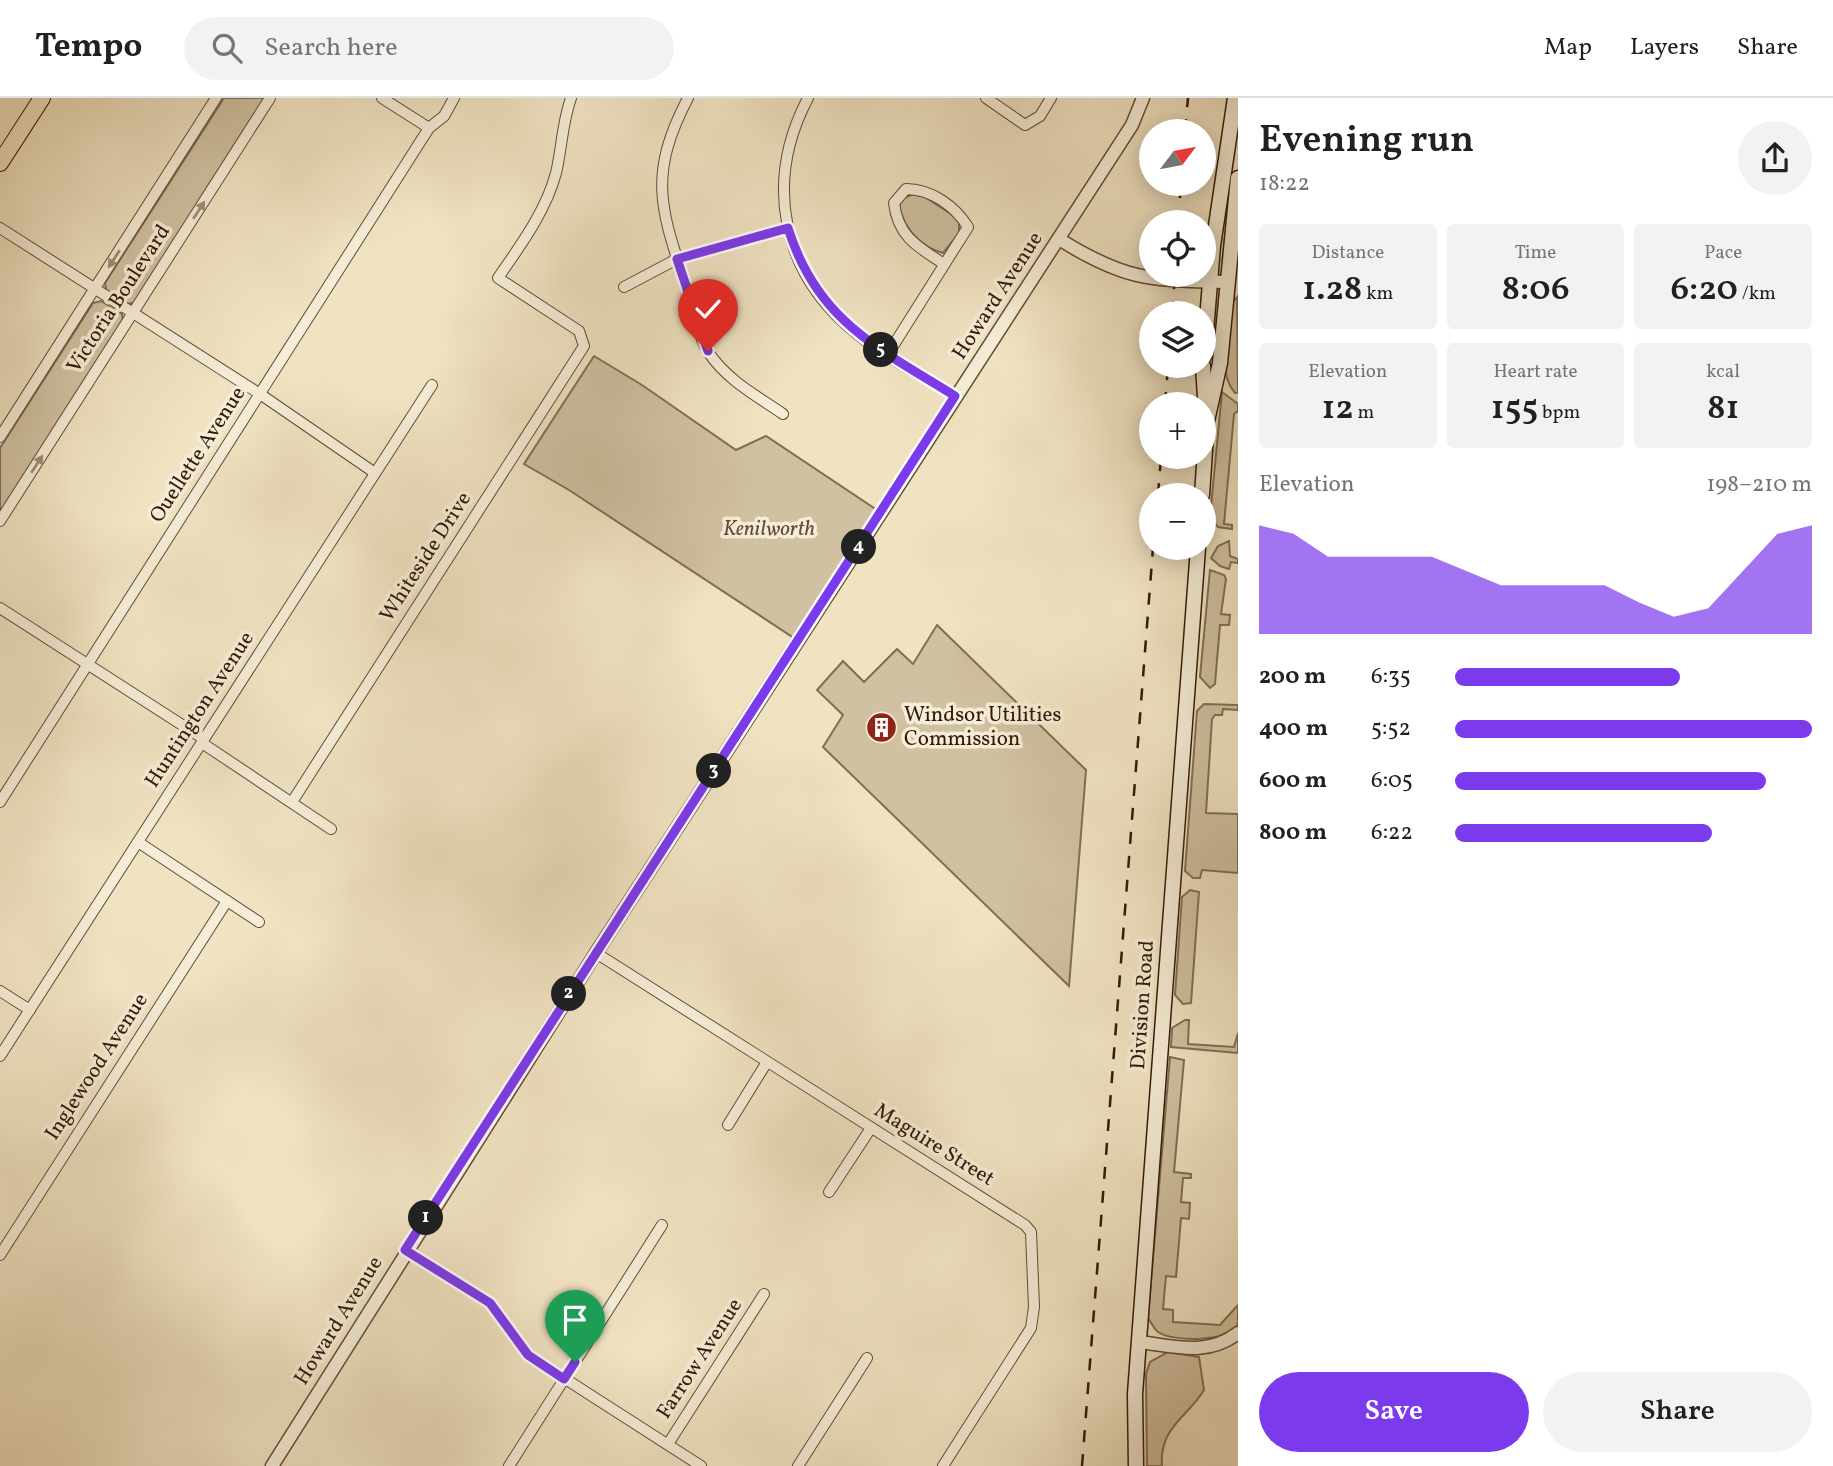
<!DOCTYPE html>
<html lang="en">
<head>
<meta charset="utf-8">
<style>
  :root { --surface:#fff; --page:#f2f2f2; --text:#202124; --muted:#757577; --line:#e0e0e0; --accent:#7c3aed }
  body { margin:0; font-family:Vollkorn,serif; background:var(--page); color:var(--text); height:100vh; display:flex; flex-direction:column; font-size:26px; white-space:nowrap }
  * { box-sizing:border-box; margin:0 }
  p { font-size:23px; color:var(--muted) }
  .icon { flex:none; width:38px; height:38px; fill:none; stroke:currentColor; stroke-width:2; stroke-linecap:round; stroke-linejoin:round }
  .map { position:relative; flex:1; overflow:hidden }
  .panel { display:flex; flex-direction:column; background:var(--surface); width:595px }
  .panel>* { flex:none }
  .needle { width:46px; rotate:58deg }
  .buttons { position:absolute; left:1139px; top:21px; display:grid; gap:14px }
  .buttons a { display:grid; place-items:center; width:77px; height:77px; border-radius:50%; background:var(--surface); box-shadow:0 4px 18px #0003; font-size:35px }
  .pin { position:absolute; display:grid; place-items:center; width:60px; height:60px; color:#fff; margin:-72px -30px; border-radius:50% 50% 50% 0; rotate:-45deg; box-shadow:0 0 7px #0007 }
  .pin .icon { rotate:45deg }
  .km { position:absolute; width:35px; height:35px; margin:-18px; border-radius:50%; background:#222; color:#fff; font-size:19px; line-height:35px; text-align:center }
  .round { display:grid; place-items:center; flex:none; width:74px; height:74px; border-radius:37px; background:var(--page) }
  .headline { display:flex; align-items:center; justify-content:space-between; height:119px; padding:0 21px }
  h1 { font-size:38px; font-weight:600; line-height:52px }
  .metrics { display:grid; grid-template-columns:repeat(3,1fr); gap:10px; height:119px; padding:7px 21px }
  .metrics div { display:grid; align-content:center; border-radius:7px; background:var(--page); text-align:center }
  .metrics b { font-size:35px; font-weight:600 }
  .metrics small { font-size:19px; font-weight:400 }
  .metrics p { font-size:19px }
  .chart { height:196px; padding:14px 21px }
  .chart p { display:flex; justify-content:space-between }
  .chart svg { width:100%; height:126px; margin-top:7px; fill:var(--accent); opacity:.7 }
  .action { display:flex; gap:14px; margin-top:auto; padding:14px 21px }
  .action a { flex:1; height:80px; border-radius:42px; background:var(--accent); color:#fff; font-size:28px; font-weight:600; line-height:80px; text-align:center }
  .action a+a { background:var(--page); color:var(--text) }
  ul { padding:0 21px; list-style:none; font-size:23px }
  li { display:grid; grid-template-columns:112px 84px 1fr; align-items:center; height:52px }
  li i { height:18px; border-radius:9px; background:var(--accent) }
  header { display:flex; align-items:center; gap:42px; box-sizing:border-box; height:98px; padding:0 35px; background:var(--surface); border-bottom:2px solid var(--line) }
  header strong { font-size:33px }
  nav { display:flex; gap:38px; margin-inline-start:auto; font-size:24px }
  .search { width:490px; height:63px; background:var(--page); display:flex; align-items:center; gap:18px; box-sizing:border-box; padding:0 24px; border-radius:38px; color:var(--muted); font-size:26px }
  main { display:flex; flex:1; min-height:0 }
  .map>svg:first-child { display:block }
  .green { fill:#d0c1a2; stroke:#816e54; stroke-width:2 }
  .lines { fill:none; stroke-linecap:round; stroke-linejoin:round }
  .minor-casing { stroke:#624c36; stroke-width:12 }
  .tertiary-casing { stroke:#624c36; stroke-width:15 }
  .secondary-casing { stroke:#321a07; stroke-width:17 }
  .primary-casing { stroke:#321a07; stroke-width:18 }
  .minor { stroke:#f5edd7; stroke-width:10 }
  .tertiary { stroke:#f5edd7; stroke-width:12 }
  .secondary { stroke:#f5edd7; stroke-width:14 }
  .primary { stroke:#f0e3c2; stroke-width:16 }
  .rail { stroke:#321a07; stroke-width:2.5; stroke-dasharray:12 12; stroke-linecap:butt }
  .oneway { fill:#9d8e79 }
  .route-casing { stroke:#fff; stroke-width:14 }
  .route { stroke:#7c3aed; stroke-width:9 }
  .labels { text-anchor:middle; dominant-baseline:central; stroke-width:7; stroke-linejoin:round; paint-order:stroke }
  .street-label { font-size:21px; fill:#321a07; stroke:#f5edd7 }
  .park-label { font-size:21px; font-style:italic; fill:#614c36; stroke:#f5edd7 }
  .poi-label { font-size:21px; fill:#321a07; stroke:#f5edd7; text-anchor:start }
</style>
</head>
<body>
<header>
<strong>Tempo</strong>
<div class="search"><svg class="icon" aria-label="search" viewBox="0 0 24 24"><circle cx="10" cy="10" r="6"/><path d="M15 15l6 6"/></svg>Search here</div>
<nav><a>Map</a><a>Layers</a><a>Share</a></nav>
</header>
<main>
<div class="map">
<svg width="1238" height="1368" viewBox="0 0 1238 1368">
  <rect width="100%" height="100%" fill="#f0e3c2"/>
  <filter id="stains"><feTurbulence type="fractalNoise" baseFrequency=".00286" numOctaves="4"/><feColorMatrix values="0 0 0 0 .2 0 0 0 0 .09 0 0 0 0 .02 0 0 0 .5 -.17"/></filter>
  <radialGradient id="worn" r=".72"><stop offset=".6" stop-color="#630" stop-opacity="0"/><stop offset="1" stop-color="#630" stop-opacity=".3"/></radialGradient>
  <g class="green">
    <polygon points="224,0 267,0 135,204 129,206 106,192 105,185"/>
    <path d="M915 95 920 96 959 121V135L943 155C921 149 904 131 899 108L902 101Z"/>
    <path d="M1237 199 1238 295H1235C1215 272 1229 232 1233 204Z"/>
    <polygon points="101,203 122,216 123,223 0,415 0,350 93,205"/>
    <polygon points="594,258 642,287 736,352 766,338 877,412 794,540 569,392 524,366"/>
    <polygon points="1222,294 1238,306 1238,313 1234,316 1224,426 1232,427 1232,431 1218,429 1210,419"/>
    <polygon points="1229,443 1230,458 1238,461 1238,465 1231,464 1229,471 1220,468 1211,460 1218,448"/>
    <polygon points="1210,472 1224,477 1226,481 1221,516 1230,517 1229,527 1220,527 1215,586 1210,590 1200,579"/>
    <polygon points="937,527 1086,672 1069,888 823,649 843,617 817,592 843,563 864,584 897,551 913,566"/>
    <polygon points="1204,606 1238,607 1238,612 1223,611 1222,617 1215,617 1212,621 1206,715 1238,716 1238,775 1202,772 1200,780 1193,780 1185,773 1197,613"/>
    <polygon points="1190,792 1199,794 1191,905 1183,906 1175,897 1182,799"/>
    <polygon points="1185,922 1189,922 1188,946 1234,949 1238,935 1238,955 1171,949 1172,930"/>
    <path d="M1170 959 1184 962 1174 1074 1191 1076V1080H1183L1181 1104 1190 1105 1189 1121 1181 1120 1176 1179 1166 1178 1163 1211 1173 1212V1224L1220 1227 1238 1207C1238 1212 1238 1220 1238 1225 1232 1245 1172 1244 1158 1234 1154 1231 1151 1224 1148 1220Z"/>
    <path d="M1168 1254 1199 1259 1204 1292C1188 1319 1159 1329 1162 1368H1147L1146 1276 1150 1264Z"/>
  </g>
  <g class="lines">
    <defs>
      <g id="minor">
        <polyline points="382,0 429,30"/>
        <path d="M688 0C646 80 662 114 688 194 694 213 698 239 709 255 727 282 757 298 783 316"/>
        <path d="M808 0C764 84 781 175 856 235 885 259 922 278 955 298"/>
        <polyline points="986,0 1025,27 1040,18 1051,0"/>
        <polyline points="0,130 260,296 375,375"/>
        <polyline points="624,189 677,161 788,130"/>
        <path d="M888 256 968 129C955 108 931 91 906 91L894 105C898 139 918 149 944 166"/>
        <polyline points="0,339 216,0"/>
        <polyline points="0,423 270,0"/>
        <polyline points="0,510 204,641"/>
        <polyline points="202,645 331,731"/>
        <polyline points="0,704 429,30 444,18 454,0"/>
        <path d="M292 704 584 248 579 233 498 180C520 148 546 113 556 75 562 50 562 25 571 0"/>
        <polyline points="138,744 259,824"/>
        <polyline points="596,855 1025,1127 1031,1134 1034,1209 1031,1230 943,1368"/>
        <polyline points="0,893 30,912"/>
        <polyline points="0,958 432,287"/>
        <polyline points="728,1027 767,964"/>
        <polyline points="829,1094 871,1030"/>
        <polyline points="405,1152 490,1205 528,1257 701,1368"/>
        <polyline points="0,1157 227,803"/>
        <polyline points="668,1346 764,1196"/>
        <polyline points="509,1368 662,1127"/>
        <polyline points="798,1368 867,1260"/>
      </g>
      <g id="tertiary">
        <path d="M1059 141C1126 183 1150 182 1227 184"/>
        <path d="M1139 1244C1175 1248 1207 1259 1238 1235"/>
        <polyline points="272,1368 596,855 1132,27 1143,0"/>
      </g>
      <g id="secondary">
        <polyline points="1204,258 1213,148 1235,0"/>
        <polyline points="1203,268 1206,315"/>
        <polyline points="1202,397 1207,323 1220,265 1238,80"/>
        <polyline points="1136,1368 1135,1296 1198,450"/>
      </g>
      <polyline id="primary" points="0,65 42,0"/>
    </defs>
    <use href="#minor" class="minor-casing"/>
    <use href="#tertiary" class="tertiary-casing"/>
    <use href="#secondary" class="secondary-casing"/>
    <use href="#primary" class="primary-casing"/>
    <use href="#minor" class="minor"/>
    <use href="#tertiary" class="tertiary"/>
    <use href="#secondary" class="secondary"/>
    <use href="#primary" class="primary"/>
    <g class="rail">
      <polyline points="1185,33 1188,0"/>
      <polyline points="1178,124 1181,86"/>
      <polyline points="1172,215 1175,177"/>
      <polyline points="1165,306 1168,268"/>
      <polyline points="1158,397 1161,359"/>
      <polyline points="1082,1368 1153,450"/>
    </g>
  </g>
  <defs><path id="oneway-solid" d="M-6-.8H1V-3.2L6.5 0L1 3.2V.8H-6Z" transform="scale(1.75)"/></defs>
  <g class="oneway">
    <use href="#oneway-solid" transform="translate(199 112) rotate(-57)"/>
    <use href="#oneway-solid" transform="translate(114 161) rotate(123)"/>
    <use href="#oneway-solid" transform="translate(37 366) rotate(-57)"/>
  </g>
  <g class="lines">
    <defs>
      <path id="route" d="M575 1264 564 1281 528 1257 490 1205 405 1152 955 298C878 250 817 223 788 130L677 161 708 253"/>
    </defs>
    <use href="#route" class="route-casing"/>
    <use href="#route" class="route"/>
  </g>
  <defs>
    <symbol id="building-disc" viewBox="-11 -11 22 22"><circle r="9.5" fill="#8f2418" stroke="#f5edd7"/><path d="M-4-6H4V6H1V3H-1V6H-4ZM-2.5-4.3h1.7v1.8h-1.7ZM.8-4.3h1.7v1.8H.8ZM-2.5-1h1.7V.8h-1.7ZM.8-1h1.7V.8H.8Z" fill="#fff"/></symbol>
  </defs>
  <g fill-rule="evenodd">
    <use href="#building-disc" x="864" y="612" width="35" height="35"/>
  </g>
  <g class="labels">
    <g class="street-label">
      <text transform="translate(998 198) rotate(-57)">Howard Avenue</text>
      <text transform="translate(119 201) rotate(-57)">Victoria Boulevard</text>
      <text transform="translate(198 357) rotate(-57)">Ouellette Avenue</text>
      <text transform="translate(426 459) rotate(-57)">Whiteside Drive</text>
      <text transform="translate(200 612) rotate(-57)">Huntington Avenue</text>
      <text transform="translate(1143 907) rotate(-86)">Division Road</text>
      <text transform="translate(97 969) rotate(-57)">Inglewood Avenue</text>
      <text transform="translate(934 1047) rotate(32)">Maguire Street</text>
      <text transform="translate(339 1223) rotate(-58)">Howard Avenue</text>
      <text transform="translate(700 1261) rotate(-57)">Farrow Avenue</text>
    </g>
    <g class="park-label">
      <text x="769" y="431">Kenilworth</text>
    </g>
    <g class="poi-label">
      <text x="904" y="617">Windsor Utilities<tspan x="904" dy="24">Commission</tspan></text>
    </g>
  </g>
  <rect width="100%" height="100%" filter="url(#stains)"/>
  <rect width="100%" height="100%" fill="url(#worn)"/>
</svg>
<div class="buttons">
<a><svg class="needle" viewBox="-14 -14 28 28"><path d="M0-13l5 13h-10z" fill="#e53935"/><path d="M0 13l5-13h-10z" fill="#757577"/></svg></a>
<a><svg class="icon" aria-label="locate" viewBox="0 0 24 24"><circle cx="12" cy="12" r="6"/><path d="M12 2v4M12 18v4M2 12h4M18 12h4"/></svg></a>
<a><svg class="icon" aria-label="layers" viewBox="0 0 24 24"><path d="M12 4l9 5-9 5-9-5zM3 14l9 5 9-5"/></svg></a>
<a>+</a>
<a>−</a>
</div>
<div class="pin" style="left:575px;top:1264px;background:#1e9e55"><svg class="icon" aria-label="arrive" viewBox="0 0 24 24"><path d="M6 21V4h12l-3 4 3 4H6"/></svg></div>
<div class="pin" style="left:708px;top:253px;background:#d93025"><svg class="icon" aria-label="check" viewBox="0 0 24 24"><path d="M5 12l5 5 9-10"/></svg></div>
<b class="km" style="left:426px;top:1120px">1</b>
<b class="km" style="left:569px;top:896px">2</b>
<b class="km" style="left:714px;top:673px">3</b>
<b class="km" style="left:859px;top:449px">4</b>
<b class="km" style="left:881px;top:252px">5</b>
</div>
<section class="panel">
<div class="headline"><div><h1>Evening run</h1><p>18:22</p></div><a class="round"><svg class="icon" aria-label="share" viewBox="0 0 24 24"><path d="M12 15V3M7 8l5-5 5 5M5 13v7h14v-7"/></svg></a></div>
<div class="metrics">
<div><p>Distance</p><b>1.28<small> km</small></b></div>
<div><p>Time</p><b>8:06</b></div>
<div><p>Pace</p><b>6:20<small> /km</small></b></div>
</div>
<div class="metrics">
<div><p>Elevation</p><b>12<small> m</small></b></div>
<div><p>Heart rate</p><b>155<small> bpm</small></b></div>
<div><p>kcal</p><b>81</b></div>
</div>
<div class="chart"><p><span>Elevation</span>198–210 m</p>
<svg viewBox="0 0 160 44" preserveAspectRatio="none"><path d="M0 44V6L10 9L20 17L30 17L40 17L50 17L60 22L70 27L80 27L90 27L100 27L110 33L120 38L130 35L140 22L150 9L160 6V44z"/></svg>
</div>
<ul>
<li><b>200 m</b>6:35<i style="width:63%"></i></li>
<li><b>400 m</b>5:52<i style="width:100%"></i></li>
<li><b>600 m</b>6:05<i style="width:87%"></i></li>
<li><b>800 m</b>6:22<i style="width:72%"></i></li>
</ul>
<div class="action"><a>Save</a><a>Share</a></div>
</section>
</main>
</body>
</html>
